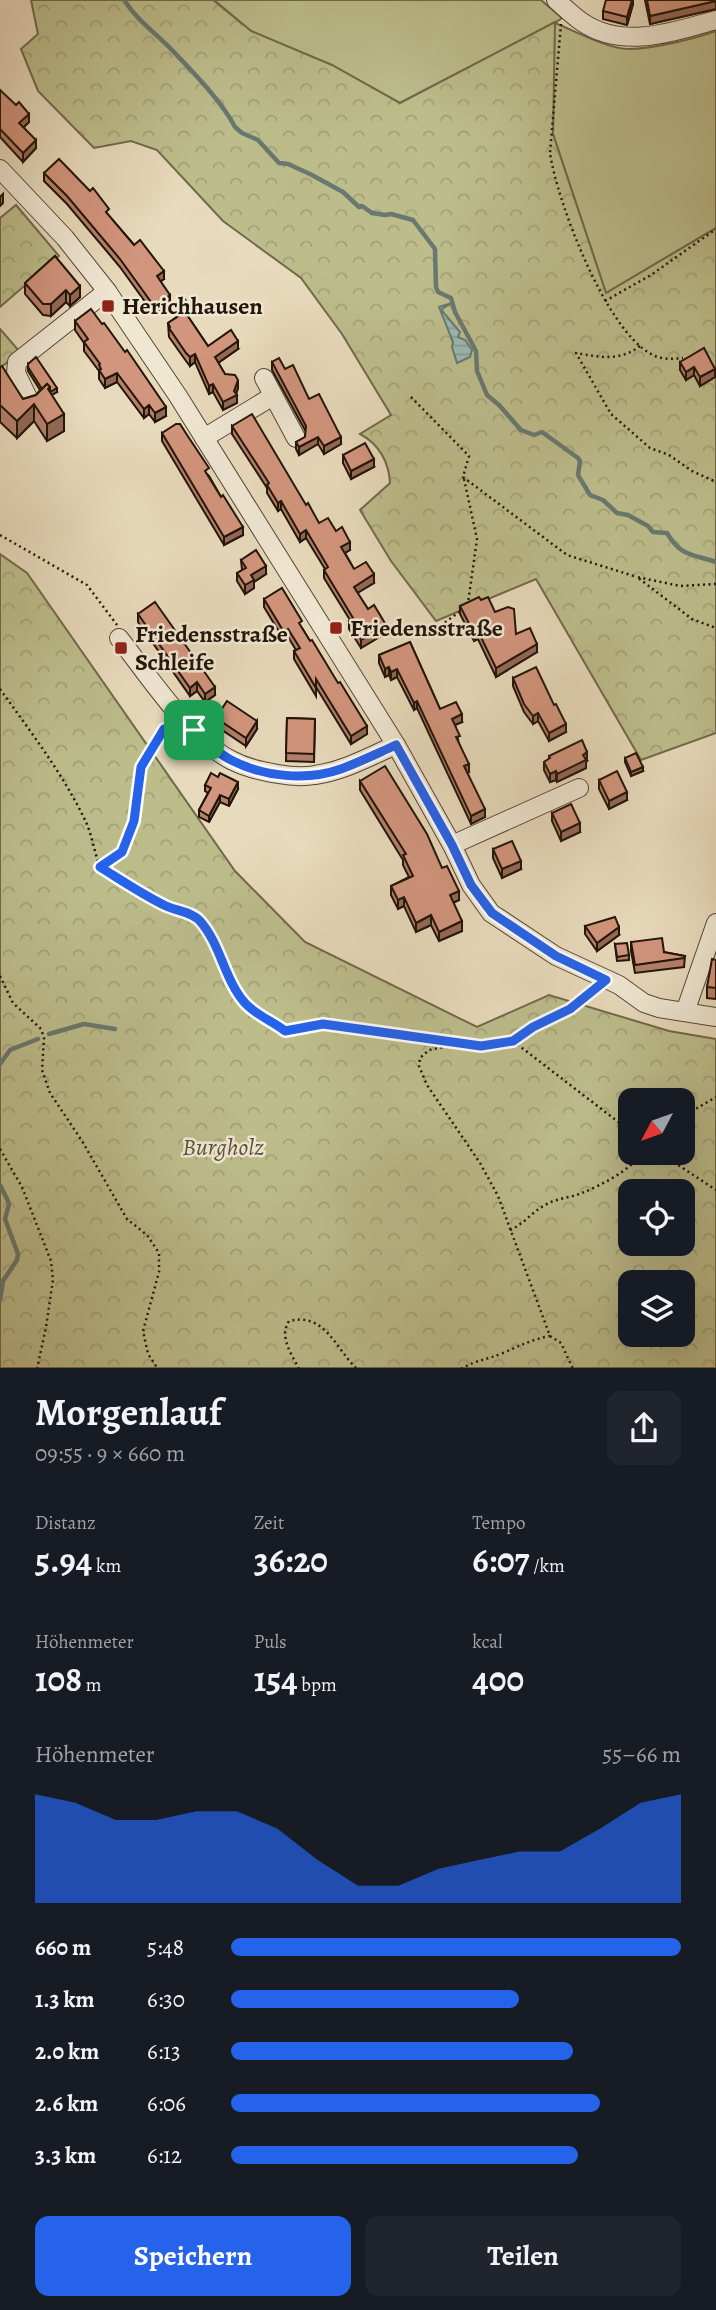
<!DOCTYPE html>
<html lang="de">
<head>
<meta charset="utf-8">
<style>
  :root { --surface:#171b24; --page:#20242c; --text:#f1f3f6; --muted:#9ea1a6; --accent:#2563eb }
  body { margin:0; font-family:Alegreya,serif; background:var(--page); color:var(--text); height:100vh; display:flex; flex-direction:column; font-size:26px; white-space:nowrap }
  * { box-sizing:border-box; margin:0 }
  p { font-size:23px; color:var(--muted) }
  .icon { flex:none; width:38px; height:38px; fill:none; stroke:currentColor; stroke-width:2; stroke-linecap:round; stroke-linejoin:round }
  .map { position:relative; height:1368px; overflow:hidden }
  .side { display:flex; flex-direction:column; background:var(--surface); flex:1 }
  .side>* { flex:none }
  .needle { width:46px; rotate:229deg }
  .tools { position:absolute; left:618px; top:1088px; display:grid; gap:14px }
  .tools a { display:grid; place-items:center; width:77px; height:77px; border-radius:14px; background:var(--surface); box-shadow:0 7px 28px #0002; font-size:35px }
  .pin { position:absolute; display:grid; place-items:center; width:60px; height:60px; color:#fff; margin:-30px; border-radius:14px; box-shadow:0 4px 10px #0006 }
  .round { display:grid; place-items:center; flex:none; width:74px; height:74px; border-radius:14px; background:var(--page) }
  .summary { display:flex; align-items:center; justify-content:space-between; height:119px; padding:0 35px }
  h1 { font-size:38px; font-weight:600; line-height:52px }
  .figures { display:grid; grid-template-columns:repeat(3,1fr); gap:10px; height:119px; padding:7px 35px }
  .figures div { display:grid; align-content:center }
  .figures b { font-size:35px; font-weight:600 }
  .figures small { font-size:19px; font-weight:400 }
  .figures p { font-size:19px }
  .chart { height:196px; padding:14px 35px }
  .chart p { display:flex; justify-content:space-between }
  .chart svg { width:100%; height:126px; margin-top:7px; fill:var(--accent); opacity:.7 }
  .cta { display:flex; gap:14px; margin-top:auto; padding:14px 35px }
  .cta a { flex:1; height:80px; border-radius:14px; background:var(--accent); color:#fff; font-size:28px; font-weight:600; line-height:80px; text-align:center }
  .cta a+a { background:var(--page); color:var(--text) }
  ul { padding:0 35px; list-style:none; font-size:23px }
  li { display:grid; grid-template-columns:112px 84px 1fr; align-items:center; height:52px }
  li i { height:18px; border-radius:9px; background:var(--accent) }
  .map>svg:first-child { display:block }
  .green { fill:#bdbd8c; stroke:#70694a; stroke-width:2 }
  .forest { fill:url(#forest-crowns); stroke:#70694a; stroke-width:2; fill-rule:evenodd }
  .water { fill:url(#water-rules); stroke:#697870; stroke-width:2 }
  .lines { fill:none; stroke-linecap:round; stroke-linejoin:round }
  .stream { stroke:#697870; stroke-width:4.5 }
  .minor-casing { stroke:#544636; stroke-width:20 }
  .path { stroke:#221509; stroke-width:2.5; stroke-dasharray:2 3.5; stroke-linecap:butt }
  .minor { stroke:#f0e7d3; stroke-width:18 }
  .wall { fill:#b5806c; stroke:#221509; stroke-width:2 }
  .shaded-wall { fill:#936858; stroke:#221509; stroke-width:2 }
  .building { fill:#d2957d; stroke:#221509; stroke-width:2 }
  .route-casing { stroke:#fff; stroke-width:14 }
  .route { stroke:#2563eb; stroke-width:9 }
  .poi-dot { fill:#8f2418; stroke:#f0e7d3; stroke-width:2.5 }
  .labels { text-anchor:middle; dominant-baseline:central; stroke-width:5; stroke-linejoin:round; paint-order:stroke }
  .poi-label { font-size:24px; font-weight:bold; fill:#221509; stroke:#f0e7d3; text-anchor:start }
  .park-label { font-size:24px; font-style:italic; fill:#585037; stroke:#f0e7d3 }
</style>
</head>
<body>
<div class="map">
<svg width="716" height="1369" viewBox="0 0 716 1369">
  <defs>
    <pattern id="forest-crowns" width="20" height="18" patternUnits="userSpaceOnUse" patternTransform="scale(1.75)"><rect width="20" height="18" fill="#bdbd8c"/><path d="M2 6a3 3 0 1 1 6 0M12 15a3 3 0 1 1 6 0" fill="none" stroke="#a2a277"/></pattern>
    <pattern id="water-rules" width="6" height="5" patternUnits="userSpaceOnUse" patternTransform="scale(1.75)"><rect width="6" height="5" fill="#98bab5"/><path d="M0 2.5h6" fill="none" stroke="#839f9a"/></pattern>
  </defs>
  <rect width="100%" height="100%" fill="#e8dabc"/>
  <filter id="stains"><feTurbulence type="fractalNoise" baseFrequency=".00286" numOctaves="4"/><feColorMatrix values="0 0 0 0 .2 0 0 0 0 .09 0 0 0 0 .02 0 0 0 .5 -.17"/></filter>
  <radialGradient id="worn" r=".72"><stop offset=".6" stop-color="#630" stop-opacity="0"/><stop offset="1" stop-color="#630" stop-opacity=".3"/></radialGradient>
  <path class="green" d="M214 0H541L562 18 555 23C575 31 608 49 629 49 651 49 695 39 716 31V228L606 293 553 134 554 23 400 103 331 65 251 31Z"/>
  <g class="forest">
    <path d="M31 0H213L251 31 332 65 400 103 555 22 553 134 606 293 716 228V733L641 760 536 579 436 621 391 561 360 510 390 483C389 462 379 444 360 434L391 415 342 334 301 278 223 221 157 150 131 141 94 148 38 91 21 49 38 34Z"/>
    <polygon points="16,205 59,256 0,307 0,218"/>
    <polygon points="0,329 20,352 0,368"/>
    <path d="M0 554 27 573 235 871 305 942 477 1027 549 995 669 1031 716 1039V1368H0ZM630 1101H682V1153H630ZM630 1192H682V1244H630ZM630 1283H682V1335H630Z"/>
  </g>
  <polygon class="water" points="452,303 442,309 443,312 460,332 458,337 465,340 472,350 470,357 457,363 452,347 453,342 439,307"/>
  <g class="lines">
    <g class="stream">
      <path d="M124 0C138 21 152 30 169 47 190 69 221 100 235 127L242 133 258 140 279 163 288 164 310 174 343 192 359 207 362 206 372 213 385 215 391 214 413 220 435 249 436 287 438 292 451 298 455 312 476 351 477 371 487 395 499 405 521 430 534 435 542 432 578 458 580 461 578 475 590 495 603 500 617 513 628 515 648 526 653 532 667 533C681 557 693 554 716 562"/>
      <polyline points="49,1034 84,1024 115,1029"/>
      <polyline points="0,1064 10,1050 38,1039"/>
      <polyline points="0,1185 7,1199 9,1204 5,1219 18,1254 17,1260 3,1281 0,1300"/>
    </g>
    <defs>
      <g id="minor">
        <path d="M556 0C564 7 573 16 582 22 623 50 672 32 716 20"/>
        <polyline points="0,169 65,238 107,291 178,396 396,745 452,845 471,885 491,913 556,956 619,985 644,1003 659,1008 716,1017"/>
        <polyline points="264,378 296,438"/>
        <polyline points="30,402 16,373 17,362 107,291"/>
        <polyline points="204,438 273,396"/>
        <path d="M119 638C148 675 190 739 231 760 246 768 261 771 278 774 289 776 304 777 315 775 344 771 370 756 396 745"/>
        <polyline points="452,845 579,788"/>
        <polyline points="685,1012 716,923"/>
      </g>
    </defs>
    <use href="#minor" class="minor-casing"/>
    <g class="path">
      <path d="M561 24 550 153C557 202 606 330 651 354 661 360 672 359 683 358"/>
      <polyline points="605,301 651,275 716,229"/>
      <path d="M640 346C619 362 599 357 576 353L611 414 650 448 669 455 692 471 716 482"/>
      <polyline points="411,397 469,456 463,477 567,555 637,577"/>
      <polyline points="464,479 477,539 468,603"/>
      <polyline points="0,535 87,585 117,625"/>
      <polyline points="716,584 680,586 637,577 692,619 716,628"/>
      <polyline points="436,629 462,610"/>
      <path d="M0 689C30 731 63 774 85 820 92 834 94 852 100 867 121 879 142 894 164 905 175 910 190 911 198 920 217 938 222 969 236 991 248 1010 267 1017 285 1031L323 1024 481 1046 513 1041 533 1027 570 1009 592 991"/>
      <polyline points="100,867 123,852 134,821 141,767 165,729 170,729"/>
      <polyline points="0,976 13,1003 41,1029 44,1038 42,1070 50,1093 82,1141 127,1219 147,1235 159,1253 159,1272 143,1331 148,1354 158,1369"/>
      <polyline points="513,1041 630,1131"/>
      <polyline points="453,1045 429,1050 420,1058 419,1066 427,1085 480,1163 498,1196 550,1336 561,1343 573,1369"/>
      <polyline points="682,1117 716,1097"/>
      <polyline points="0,1149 22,1187 51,1261 53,1280 46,1327 37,1369"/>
      <polyline points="660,1153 716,1190"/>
      <path d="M510 1230C524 1224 532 1212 545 1205 557 1198 570 1198 582 1193 601 1185 630 1171 641 1153"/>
      <path d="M299 1369C291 1353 279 1337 289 1321 325 1312 335 1348 357 1369"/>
      <path d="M461 1369C478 1359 487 1360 503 1353 519 1346 533 1339 550 1336"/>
    </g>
    <use href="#minor" class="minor"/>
  </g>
  <g class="wall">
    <polygon points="633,0 633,4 627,25 603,19 603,11"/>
    <polygon points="645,0 716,0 716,9 650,24"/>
    <polygon points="0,90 29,122 24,127 36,148 23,162 0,137"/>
    <polygon points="44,173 109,216 164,279 160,281 170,303 154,314 120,267 67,204 44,181"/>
    <polygon points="55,256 80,297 70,306 66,302 51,316 43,315 25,294 25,283"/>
    <polygon points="173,305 191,313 187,315 208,346 238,349 218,363 225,374 238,388 236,394 237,403 223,410 213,392 209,394 195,362 190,366 186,361 169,337 168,323 178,316 173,309"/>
    <polygon points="75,321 166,416 155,422 149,414 144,418 117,382 105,388 99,379 99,371 84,351 84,343 75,330"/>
    <polygon points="272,362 285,369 309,399 341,444 324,454 318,444 299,455 296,449 296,442 305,437 306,432 272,370"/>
    <polygon points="680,362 715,377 700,386 694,375 686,380 680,370"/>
    <polygon points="28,364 57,392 51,395 64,431 47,441 34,421 17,438 0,422 0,367 23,399 36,395 40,390 28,371"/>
    <polygon points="232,426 306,505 319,523 336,531 350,550 345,553 354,569 374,583 357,593 368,609 386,633 361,648 349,629 349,621 350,620 324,578 324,570 325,569 306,538 300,542 281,509 278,511 267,493 267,488 232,434"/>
    <polygon points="162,433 209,476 243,535 224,545 162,441"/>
    <polygon points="343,455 374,467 351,479 343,463"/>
    <polygon points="241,560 266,574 254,582 254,588 245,594 237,581 237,573 242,570"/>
    <polygon points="264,599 302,628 367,734 351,744 316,687 316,696 294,659 294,651 296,650 288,637 284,640 264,607"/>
    <polygon points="481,600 495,612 516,634 537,652 496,677 478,639 474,641 460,614 460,606"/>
    <polygon points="138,614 215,695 205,702 197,691 190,696 138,622"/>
    <polygon points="410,642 440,709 462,722 455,725 459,744 469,772 467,772 485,817 471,824 417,708 414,710 397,677 391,680 389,675 385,677 379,663 379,655"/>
    <polygon points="513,678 566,732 549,741 538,721 533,724 524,712 513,686"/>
    <polygon points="216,718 257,729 246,746 216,726"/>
    <polygon points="287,718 315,719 314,762 286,761"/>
    <polygon points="549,756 587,761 586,762 586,768 557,782 556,780 550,782 544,770 544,762 549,759"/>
    <polygon points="625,758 643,771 631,776 625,762"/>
    <polygon points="599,780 627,800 609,809 599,789"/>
    <polygon points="360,781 459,900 453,903 462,931 439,941 431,925 416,932 404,906 398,909 391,895 391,886 409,877 403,865 403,860 360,790"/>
    <polygon points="205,785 238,789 229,806 220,802 209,822 199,817 199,810 208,793 205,791"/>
    <polygon points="552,813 580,832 561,841 552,821"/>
    <polygon points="493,849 521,869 502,878 493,858"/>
    <polygon points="585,926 619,935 597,951 585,934"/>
    <polygon points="631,942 664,952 685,956 684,967 635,973 631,951"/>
    <polygon points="615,944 629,955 629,960 617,961"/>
    <polygon points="716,960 716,999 707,998 707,987"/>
  </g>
  <g class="shaded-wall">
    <polygon points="632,0 633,0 633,4 627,25 627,17"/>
    <polygon points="716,1 716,9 650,24 650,16"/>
    <polygon points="29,114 29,122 19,131 19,123"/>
    <polygon points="36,140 36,148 23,162 23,153"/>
    <polygon points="3,194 3,203 0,206 0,197"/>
    <polygon points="164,271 164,279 157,284 157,276"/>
    <polygon points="80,286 80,297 70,306 70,295"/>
    <polygon points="66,290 66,302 51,316 51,304"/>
    <polygon points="170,295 170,303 154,314 154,306"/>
    <polygon points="191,308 191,313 180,320 180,316"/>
    <polygon points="238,341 238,349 215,365 215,357"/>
    <polygon points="195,354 195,362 190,366 190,357"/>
    <polygon points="694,367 694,375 686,380 686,372"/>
    <polygon points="715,369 715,377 700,386 700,377"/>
    <polygon points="117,373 117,382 105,388 105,379"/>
    <polygon points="238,380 238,388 235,396 237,395 237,403 223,410 223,402 234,391"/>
    <polygon points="213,384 213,392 209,394 209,386"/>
    <polygon points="50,387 57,388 57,392 50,396 48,389"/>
    <polygon points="34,404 34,421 17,438 17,421"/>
    <polygon points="149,405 149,414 144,418 144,409"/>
    <polygon points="166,407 166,416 155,422 155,413"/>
    <polygon points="64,414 64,431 47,441 47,424"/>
    <polygon points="318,437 318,444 299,455 299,447"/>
    <polygon points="341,437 341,444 324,454 324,446"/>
    <polygon points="374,459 374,467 351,479 351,471"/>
    <polygon points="281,501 281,509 278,511 278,503"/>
    <polygon points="243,527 243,535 224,545 224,537"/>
    <polygon points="306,530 306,538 300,542 300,534"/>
    <polygon points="350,542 350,550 341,555 341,547"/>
    <polygon points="266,566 266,574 254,582 254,588 245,594 245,585 251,575"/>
    <polygon points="374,574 374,583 354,595 354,587"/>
    <polygon points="386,625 386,633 361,648 361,640"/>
    <polygon points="288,629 288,637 284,640 284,632"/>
    <polygon points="478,631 478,639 474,641 474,633"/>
    <polygon points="537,644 537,652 496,677 496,668"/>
    <polygon points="389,667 389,675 385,677 385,669"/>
    <polygon points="397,669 397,677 391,680 391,672"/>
    <polygon points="197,682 197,691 190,696 190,688"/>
    <polygon points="215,687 215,695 205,702 205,694"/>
    <polygon points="417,701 417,708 414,710 414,703"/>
    <polygon points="538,713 538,721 533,724 533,716"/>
    <polygon points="462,714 462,722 452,726 452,719"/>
    <polygon points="257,721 257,729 246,746 246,738"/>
    <polygon points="566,724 566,732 549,741 549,733"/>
    <polygon points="367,726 367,734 351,744 351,736"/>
    <polygon points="587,752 587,761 586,762 586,768 557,782 557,774"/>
    <polygon points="469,764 469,772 464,774 464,766"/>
    <polygon points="643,767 643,771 631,776 631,772"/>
    <polygon points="556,771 556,780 550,782 550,774"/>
    <polygon points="238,782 238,789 229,806 229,799"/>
    <polygon points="627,792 627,800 609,809 609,801"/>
    <polygon points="220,795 220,802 209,822 209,816"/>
    <polygon points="485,809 485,817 471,824 471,816"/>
    <polygon points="580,823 580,832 561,841 561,832"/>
    <polygon points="521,861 521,869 502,878 502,869"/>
    <polygon points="459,891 459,900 450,904 450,895"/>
    <polygon points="404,897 404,906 398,909 398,900"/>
    <polygon points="431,915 431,925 416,932 416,923"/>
    <polygon points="462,921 462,931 439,941 439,932"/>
    <polygon points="619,927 619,935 597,951 597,943"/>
  </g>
  <g class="building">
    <polygon points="606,0 632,0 627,17 603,11"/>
    <polygon points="647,0 716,0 716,1 650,16"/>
    <polygon points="0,90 16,105 19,102 29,114 19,123 36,140 23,153 0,129"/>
    <polygon points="59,159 90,191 93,188 109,209 106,212 134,245 140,240 164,271 157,276 170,295 154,306 120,259 67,196 44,173"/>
    <polygon points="55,256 80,286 70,295 66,290 51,304 43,304 25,283"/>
    <polygon points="184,298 191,308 180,315 173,305"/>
    <polygon points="91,309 102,324 104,323 125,352 127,350 166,407 155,413 149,405 144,409 117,373 105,379 99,370 101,369 99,365 100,364 84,342 88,339 75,321"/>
    <polygon points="185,312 208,346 231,330 238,341 215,357 225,374 235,375 238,380 234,391 237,395 223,402 213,384 209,386 195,354 190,357 186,353 169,328 170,327 168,323"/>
    <polygon points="704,348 715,369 700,377 694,367 686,372 680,362"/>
    <polygon points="36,357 57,388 50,392 50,387 47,384 42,389 28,367 28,364"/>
    <polygon points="279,358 285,369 293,365 309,399 319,394 341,437 324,446 318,437 299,447 296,442 305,437 306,426 272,362"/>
    <polygon points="2,366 23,399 36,395 47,384 50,387 48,389 64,414 47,424 34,404 17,421 0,405 0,367"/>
    <polygon points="252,414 306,505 308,503 319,523 328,518 336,531 342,527 350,542 341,547 354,569 366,562 374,574 354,587 368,609 374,605 386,625 361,640 349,621 353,618 324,570 328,567 306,530 300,534 281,501 278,503 267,485 269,483 232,426"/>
    <polygon points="176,424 180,424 189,438 209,468 205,471 221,497 223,495 243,527 224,537 162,433"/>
    <polygon points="365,443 374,459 351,471 343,455"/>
    <polygon points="256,550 266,566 251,575 254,580 245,585 237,573 246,568 241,560"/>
    <polygon points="282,588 302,621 299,623 310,641 312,640 338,683 340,682 367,726 351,736 316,679 316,688 294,651 300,648 288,629 284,632 264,599"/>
    <polygon points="479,597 481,600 488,597 495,612 508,607 514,609 516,634 530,628 537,644 496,668 478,631 474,633 460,606"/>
    <polygon points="155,602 215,687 205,694 197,682 190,688 138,614"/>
    <polygon points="410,642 440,709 456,702 462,714 452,719 460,736 456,737 469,764 464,766 485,809 471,816 417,701 414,703 397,669 391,672 389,667 385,669 379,655"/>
    <polygon points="536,667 554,705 556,704 566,724 549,733 538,713 533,716 524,704 513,678"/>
    <polygon points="227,701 257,721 246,738 216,718"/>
    <polygon points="287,718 315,719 314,754 286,753"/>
    <polygon points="582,740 587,752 583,755 586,760 557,774 556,771 550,774 544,762 550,758 549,756"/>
    <polygon points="636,753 643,767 631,772 625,758"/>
    <polygon points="385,766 427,834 442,868 447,866 459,891 450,895 462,921 439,932 431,915 416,923 404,897 398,900 391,886 413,876 403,855 406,854 360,781"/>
    <polygon points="617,771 627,792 609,801 599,780"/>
    <polygon points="211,773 218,777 220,773 238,782 229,799 220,795 209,816 199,810 211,788 205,785"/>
    <polygon points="571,804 580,823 561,832 552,813"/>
    <polygon points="512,841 521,861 502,869 493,849"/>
    <polygon points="615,917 619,927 597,943 585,926"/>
    <polygon points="662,938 664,952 663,952 685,956 684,958 635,965 631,942"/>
    <polygon points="627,943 629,955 617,957 615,944"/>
    <polygon points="712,959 716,960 716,988 707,987"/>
  </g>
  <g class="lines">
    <defs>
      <path id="route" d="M164 729 182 731 194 730C206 741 217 753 231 760 264 777 307 781 341 769 360 762 378 753 396 745L452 845 471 885 492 913 556 956 606 980 570 1009 533 1027 513 1041 481 1046 323 1024 285 1031C272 1021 256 1015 245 1003 224 979 221 945 200 921 192 912 177 911 166 906 143 895 121 880 100 867L122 852 134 821 141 767Z"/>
    </defs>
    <use href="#route" class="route-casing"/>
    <use href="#route" class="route"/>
  </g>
  <g class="poi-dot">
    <rect x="101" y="299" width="14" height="14" rx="3.5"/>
    <rect x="329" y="621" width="14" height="14" rx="3.5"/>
    <rect x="114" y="641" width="14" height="14" rx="3.5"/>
  </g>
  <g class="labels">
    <g class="poi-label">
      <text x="122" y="306">Herichhausen</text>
      <text x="350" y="628">Friedensstraße</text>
      <text x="135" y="634">Friedensstraße<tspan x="135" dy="28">Schleife</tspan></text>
    </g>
    <g class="park-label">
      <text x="223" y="1147">Burgholz</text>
    </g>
  </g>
  <rect width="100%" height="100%" filter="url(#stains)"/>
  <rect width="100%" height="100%" fill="url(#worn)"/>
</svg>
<div class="tools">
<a><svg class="needle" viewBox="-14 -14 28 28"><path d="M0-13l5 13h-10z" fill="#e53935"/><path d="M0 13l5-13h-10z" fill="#9ea1a6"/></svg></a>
<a><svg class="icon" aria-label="locate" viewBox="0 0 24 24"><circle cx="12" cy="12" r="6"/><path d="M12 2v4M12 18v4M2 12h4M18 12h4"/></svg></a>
<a><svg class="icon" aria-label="layers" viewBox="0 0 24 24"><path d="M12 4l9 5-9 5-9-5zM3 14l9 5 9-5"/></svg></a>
</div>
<div class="pin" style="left:194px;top:730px;background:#1e9e55"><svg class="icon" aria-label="arrive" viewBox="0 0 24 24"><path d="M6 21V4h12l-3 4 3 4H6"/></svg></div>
</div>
<section class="side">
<div class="summary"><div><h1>Morgenlauf</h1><p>09:55 · 9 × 660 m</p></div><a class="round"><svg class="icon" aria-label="share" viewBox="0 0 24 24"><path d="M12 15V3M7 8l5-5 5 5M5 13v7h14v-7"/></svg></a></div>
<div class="figures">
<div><p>Distanz</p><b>5.94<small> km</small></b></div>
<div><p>Zeit</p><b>36:20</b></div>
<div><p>Tempo</p><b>6:07<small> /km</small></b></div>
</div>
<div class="figures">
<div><p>Höhenmeter</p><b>108<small> m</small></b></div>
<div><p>Puls</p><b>154<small> bpm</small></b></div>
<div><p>kcal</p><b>400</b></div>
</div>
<div class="chart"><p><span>Höhenmeter</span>55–66 m</p>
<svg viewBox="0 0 160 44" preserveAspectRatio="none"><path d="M0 44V6L10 9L20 15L30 15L40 12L50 12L60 18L70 29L80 38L90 38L100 32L110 29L120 26L130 26L140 18L150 9L160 6V44z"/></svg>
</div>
<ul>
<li><b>660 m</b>5:48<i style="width:100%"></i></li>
<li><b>1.3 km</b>6:30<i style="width:64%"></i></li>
<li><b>2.0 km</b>6:13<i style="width:76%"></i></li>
<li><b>2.6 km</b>6:06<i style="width:82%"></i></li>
<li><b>3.3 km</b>6:12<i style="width:77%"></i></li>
</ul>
<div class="cta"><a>Speichern</a><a>Teilen</a></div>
</section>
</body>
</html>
